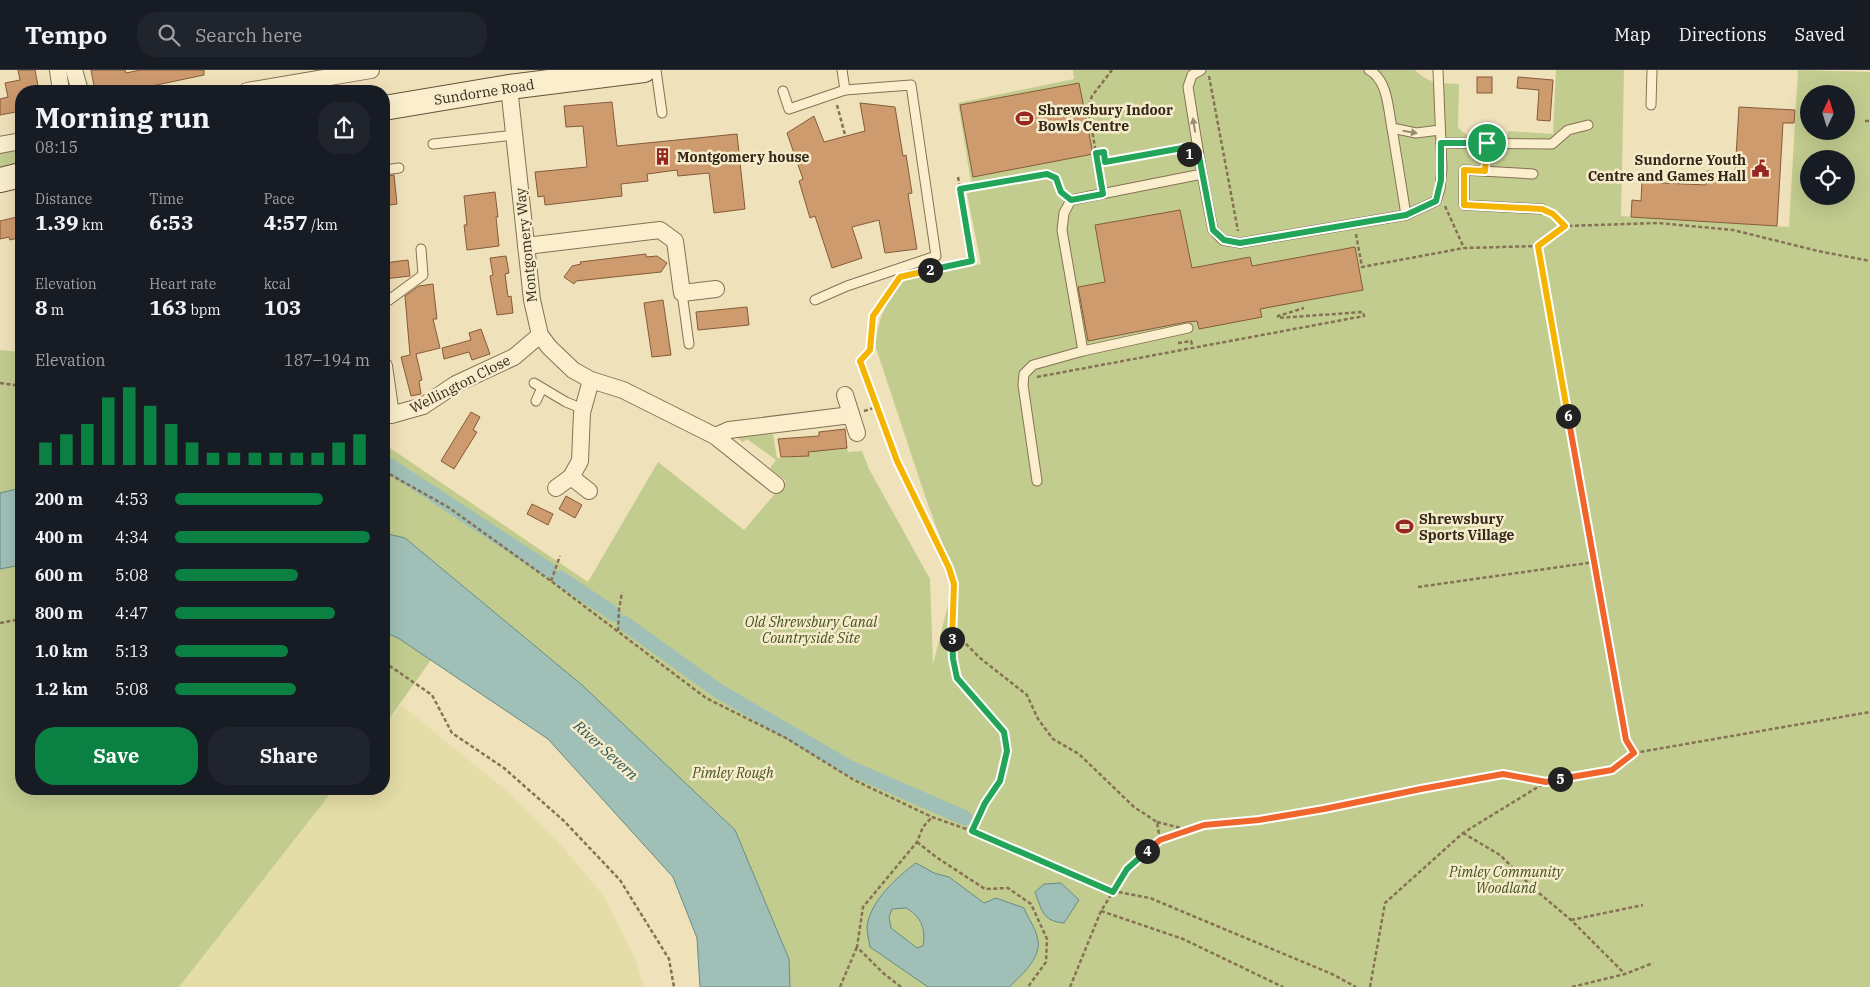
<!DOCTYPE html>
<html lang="en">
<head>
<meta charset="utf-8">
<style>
  :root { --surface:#171b24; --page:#20242c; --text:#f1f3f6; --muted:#9ea1a6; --line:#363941; --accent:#0b8043 }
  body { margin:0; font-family:"IBM Plex Serif",serif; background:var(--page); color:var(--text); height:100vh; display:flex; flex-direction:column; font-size:19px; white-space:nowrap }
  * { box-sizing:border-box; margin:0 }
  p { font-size:16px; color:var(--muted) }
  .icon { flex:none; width:28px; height:28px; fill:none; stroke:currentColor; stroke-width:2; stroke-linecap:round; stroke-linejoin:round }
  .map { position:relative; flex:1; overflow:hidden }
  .sheet { position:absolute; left:15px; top:15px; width:375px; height:710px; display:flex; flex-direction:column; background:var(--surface); border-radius:20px; box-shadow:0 5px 20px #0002 }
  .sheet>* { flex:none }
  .needle { width:32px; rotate:4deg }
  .buttons { position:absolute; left:1800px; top:15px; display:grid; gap:10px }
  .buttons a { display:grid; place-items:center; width:55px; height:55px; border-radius:50%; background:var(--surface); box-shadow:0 5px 20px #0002; font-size:25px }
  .pin { position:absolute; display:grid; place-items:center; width:42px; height:42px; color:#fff; margin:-21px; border:2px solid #fff; border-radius:50%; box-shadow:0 1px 5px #0007 }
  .km { position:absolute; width:25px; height:25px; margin:-12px; border-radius:50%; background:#222; color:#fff; font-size:14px; line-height:25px; text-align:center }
  .round { display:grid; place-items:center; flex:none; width:52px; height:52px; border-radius:20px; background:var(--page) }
  .overview { display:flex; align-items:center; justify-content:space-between; height:85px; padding:0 20px }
  h1 { font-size:28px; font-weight:700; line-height:38px }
  .metrics { display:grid; grid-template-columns:repeat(3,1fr); gap:8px; height:85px; padding:5px 20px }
  .metrics div { display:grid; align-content:center }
  .metrics b { font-size:21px; font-weight:700 }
  .metrics small { font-size:14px; font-weight:400 }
  .metrics p { font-size:14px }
  .chart { height:140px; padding:10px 20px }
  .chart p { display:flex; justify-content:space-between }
  .chart svg { width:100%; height:90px; margin-top:5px; stroke:var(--accent); stroke-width:6 }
  .cta { display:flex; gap:10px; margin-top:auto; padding:10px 20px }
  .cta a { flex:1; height:58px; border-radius:20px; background:var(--accent); color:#fff; font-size:20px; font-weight:700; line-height:58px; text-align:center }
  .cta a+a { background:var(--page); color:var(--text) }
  ul { padding:0 20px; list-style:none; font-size:16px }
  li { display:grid; grid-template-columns:80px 60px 1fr; align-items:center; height:38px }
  li i { height:12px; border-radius:6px; background:var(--accent) }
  header { display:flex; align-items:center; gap:30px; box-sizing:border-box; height:70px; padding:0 25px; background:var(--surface); border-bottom:1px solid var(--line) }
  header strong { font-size:24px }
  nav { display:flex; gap:28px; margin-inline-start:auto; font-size:18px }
  .search { width:350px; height:45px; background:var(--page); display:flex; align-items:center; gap:12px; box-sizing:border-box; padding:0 18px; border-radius:20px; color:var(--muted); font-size:19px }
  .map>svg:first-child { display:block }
  .farmland { fill:#e4dda7 }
  .green { fill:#c2cc8f; fill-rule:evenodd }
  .water { fill:#9fbfb7; stroke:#678c85; fill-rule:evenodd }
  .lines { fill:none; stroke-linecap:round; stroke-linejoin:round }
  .canal { stroke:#9fbfb7; stroke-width:15 }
  .building { fill:#ce9b6e; stroke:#855b39 }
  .service-casing { stroke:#867154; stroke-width:11 }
  .minor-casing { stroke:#867154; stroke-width:18 }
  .secondary-casing { stroke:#675238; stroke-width:26 }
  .path { stroke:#867154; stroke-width:2.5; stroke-dasharray:4 2.5; stroke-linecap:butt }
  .service { stroke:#faeecd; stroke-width:9 }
  .minor { stroke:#faeecd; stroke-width:16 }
  .secondary { stroke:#faeecd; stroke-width:24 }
  .oneway { fill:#978b74 }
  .split-1-casing { stroke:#fff; stroke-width:10 }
  .split-2-casing { stroke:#fff; stroke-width:10 }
  .split-3-casing { stroke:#fff; stroke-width:10 }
  .split-4-casing { stroke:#fff; stroke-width:10 }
  .split-5-casing { stroke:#fff; stroke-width:10 }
  .split-6-casing { stroke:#fff; stroke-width:10 }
  .split-7-casing { stroke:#fff; stroke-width:10 }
  .split-1 { stroke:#22a559; stroke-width:6 }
  .split-2 { stroke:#22a559; stroke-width:6 }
  .split-3 { stroke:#f5b400; stroke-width:6 }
  .split-4 { stroke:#22a559; stroke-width:6 }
  .split-5 { stroke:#f0652b; stroke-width:6 }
  .split-6 { stroke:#f0652b; stroke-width:6 }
  .split-7 { stroke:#f5b400; stroke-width:6 }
  .labels { text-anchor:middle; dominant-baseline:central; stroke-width:5; stroke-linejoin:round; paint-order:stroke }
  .street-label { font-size:14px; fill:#34281a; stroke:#f6ebca }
  .poi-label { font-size:14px; font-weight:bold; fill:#34281a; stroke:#f6ebca; text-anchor:start }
  .park-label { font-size:14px; font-style:italic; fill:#425120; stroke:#f6ebca }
  .water-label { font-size:15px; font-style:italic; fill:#285554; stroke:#f6ebca }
</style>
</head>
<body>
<header>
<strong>Tempo</strong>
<div class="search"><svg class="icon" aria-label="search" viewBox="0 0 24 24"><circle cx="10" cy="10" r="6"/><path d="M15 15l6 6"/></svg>Search here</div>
<nav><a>Map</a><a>Directions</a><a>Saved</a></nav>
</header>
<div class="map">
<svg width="1870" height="917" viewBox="0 0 1870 917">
  <rect width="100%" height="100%" fill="#efe1ba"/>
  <polygon class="farmland" points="401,635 507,721 555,768 604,826 635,889 644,917 179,917 334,719 384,719 384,656"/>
  <g class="green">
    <path d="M1073 0H1415C1429 14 1440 13 1459 14L1458 58 1468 66 1507 68 1508 61 1553 64 1556 0H1624L1621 146 1789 157 1798 0 1870 2V917H790L789 889 735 760 582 615 405 468 384 463V374L588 512 658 392 744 460 786 411 770 398 776 390 747 369 743 372 736 367 773 364 777 388 808 386V381L847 378 848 382 862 381 869 399 930 509 933 594 955 508 925 426 876 278C876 249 887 234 901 210L981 194 965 114 971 112 958 33 1074 9ZM1809 24H1846V61H1809ZM1809 89H1846V126H1809Z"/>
    <polygon points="21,77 21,95 0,99 0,82"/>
    <polygon points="0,280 21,282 21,418 0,423"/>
    <polygon points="21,495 21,719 334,719 179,917 0,917 0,499"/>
    <polygon points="384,562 398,568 431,590 384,656"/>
  </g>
  <g class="water">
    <polygon points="21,418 21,495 0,499 0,423"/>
    <polygon points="384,463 405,468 582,615 735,760 789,889 790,917 700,917 697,868 673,807 548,669 398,568 384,562"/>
    <path d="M916 793 934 803 949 807 984 833 996 828 1024 838C1028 848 1037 860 1038 871 1041 888 1020 907 1009 917H928L870 877C869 871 867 863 867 857 870 831 897 807 916 793ZM906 838C921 846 926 859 923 876L917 878 891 858 889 847 892 839Z"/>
    <path d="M1061 813 1079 830 1064 853C1042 851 1042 840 1035 822L1044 814Z"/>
  </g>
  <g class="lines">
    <g class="canal">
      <polyline points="384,392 549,500"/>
      <polyline points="560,508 614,544"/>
      <polyline points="624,553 717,620 848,697 965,748"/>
    </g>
  </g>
  <g class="building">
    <polygon points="18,0 35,0 39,21 21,21 21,41 0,45 0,29 8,27 5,13 20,10"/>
    <polygon points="91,0 125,0 126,3 140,0 204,0 204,5 128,21 95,21"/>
    <rect x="1477" y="7" width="15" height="16"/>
    <polygon points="1518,7 1553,10 1550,51 1537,50 1539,20 1517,18"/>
    <polygon points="1079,13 1093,84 973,107 960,35"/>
    <polygon points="612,32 617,76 737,64 745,139 714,143 709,103 678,106 677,100 647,104 648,111 621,114 622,126 545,135 544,126 538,127 535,102 587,97 583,56 566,57 564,36"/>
    <polygon points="860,33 895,37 903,86 906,85 912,123 908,124 917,179 885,183 879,150 852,157 862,188 832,198 815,146 810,148 799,111 803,109 787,63 814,46 824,72 865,61"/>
    <polygon points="1739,37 1795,40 1794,53 1783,53 1777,156 1631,147 1632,130 1641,131 1642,112 1706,115 1707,101 1735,103"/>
    <polygon points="394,105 397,134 384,136 384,106"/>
    <polygon points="495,122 498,147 496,147 499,176 467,180 464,155 467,155 464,126"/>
    <polygon points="1180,140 1192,198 1250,187 1252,196 1355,177 1363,220 1260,239 1262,247 1199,259 1197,251 1187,252 1088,271 1078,217 1105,212 1095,155"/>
    <polygon points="21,146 21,167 10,170 9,167 0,169 0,151"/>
    <polygon points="646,184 646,187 657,186 667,193 661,202 576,211 574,214 564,207 572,196 581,194 580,192"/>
    <polygon points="506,186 509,203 505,204 508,227 511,226 513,243 497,245 490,206 493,205 490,188"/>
    <polygon points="408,190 410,206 384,209 384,193"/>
    <polygon points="433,214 437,249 433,249 440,278 416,284 422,310 419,311 421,324 411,326 401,287 410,285 405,226 419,216"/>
    <polygon points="663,230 671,285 652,287 644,233"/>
    <polygon points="747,237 749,255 698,260 696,242"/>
    <polygon points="481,259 490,284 472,290 469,282 444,289 442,278 471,270 469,263"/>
    <polygon points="471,342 480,347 473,360 477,362 454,399 441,391"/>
    <polygon points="845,359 847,378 808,382 809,386 781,387 778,369 819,366 819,362"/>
    <polygon points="566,426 582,435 575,448 559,439"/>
    <polygon points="532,434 553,444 548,455 527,444"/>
  </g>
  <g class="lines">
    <defs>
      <g id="service">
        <polyline points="656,0 662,43"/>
        <polyline points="1201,0 1192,5 1188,17 1202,104 1213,160 1223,170 1240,173 1406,145 1436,131 1440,119 1442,98 1438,0"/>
        <path d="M1369 0C1388 10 1388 39 1392 58L1416 63 1440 60"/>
        <polyline points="783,21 789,39 845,20"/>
        <polyline points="1651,35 1652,0"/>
        <polyline points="1392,58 1406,145"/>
        <polyline points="1441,73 1552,74 1568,60 1588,55"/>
        <polyline points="433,74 514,65"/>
        <polyline points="384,100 399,98"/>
        <polyline points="1485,101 1487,73"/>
        <polyline points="1533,104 1464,100 1464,135 1542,139"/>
        <polyline points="682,223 689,274"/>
        <polyline points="815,230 847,216 936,186 911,15 845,20 842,0"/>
        <polyline points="384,231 389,230 423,205 421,179"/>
        <polyline points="1083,281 1062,160 1064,143 1071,130 1202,104"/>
        <polyline points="534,313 566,332 583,339"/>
        <polyline points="536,331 542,318"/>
        <polyline points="1037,411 1023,315 1024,304 1033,295 1083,281 1188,258"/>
      </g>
      <g id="minor">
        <polyline points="58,0 61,21"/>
        <polyline points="74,0 80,21"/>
        <polyline points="509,17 532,230 540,265 549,277 573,300 591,310 623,320 715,366 776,415"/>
        <polyline points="247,21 371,0"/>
        <polyline points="0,75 21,71"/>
        <polyline points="526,176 660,160 675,171 682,223 716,219"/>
        <polyline points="384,296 391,345 423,336 456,314 514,287 540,265"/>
        <polyline points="845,325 857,363"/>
        <polyline points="715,366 729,360 851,345"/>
        <polyline points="556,418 571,407"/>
        <polyline points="589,421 571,407 580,391 582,343 591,310"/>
      </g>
      <g id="secondary">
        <polyline points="384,38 509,17 644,0"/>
        <polyline points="0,110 21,105"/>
      </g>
    </defs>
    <use href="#service" class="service-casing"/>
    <use href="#minor" class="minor-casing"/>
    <use href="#secondary" class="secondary-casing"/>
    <g class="path">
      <polyline points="1209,6 1238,161"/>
      <polyline points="837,35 845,65"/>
      <polyline points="1865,51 1870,51"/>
      <polyline points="1096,83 1104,82 1105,92 1187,77"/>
      <polyline points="958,107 960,118"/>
      <polyline points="1101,112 1088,37 1092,26 1112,0"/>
      <polyline points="1445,136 1464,178"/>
      <polyline points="1551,143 1565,156"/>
      <polyline points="1356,164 1362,197 1464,178 1538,176"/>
      <polyline points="941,198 972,191 960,119 1047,104 1057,108 1063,123"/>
      <polyline points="896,212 873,246 870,280 860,291 897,391 949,498 954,514 951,560 953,589 957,608 1004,662 1007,681 1000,711 985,733 972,761"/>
      <polyline points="1178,273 1191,271 1193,278"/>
      <polyline points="1037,307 1364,246 1363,242 1278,248 1278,246 1304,238"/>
      <polyline points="0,313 21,316"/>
      <polyline points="864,341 877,337"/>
      <polyline points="384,401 448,437 551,511 706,628 786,668 854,710 932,747 972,761 1113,821 1150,828 1332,904 1356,917"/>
      <polyline points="551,511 560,486"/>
      <polyline points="1418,517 1595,492"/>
      <polyline points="0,553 21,549"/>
      <polyline points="952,560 980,588 1027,625 1038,649 1053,669 1079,684 1134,737 1157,752 1160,770"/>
      <polyline points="618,561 619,540 622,522"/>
      <polyline points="384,592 432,625 452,663 504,698 564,751 620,810 669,889 674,917"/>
      <polyline points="1634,683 1870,642"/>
      <polyline points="1157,752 1189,760"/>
      <polyline points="1463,763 1500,785 1533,818 1571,850 1625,904"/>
      <polyline points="917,772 936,787 985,819 1008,818 1031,834 1047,869 1046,892 1028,917"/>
      <polyline points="1101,841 1183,869 1283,917"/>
      <polyline points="1571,850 1643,835"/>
      <polyline points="840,917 857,877"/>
      <polyline points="901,917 883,903 857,877 863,837 917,772 923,757 932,747"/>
      <polyline points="1070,917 1101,841 1127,799 1160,770 1204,755 1259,750 1324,739 1421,719 1503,705 1545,712"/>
      <polyline points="1370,917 1385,833 1463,763 1546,712 1611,700 1634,683 1627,670 1538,176 1565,156 1658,153 1733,160 1818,181 1870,191"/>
      <polyline points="1572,917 1625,904 1653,893"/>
    </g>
    <use href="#service" class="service"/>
    <use href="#minor" class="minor"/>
    <use href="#secondary" class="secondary"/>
  </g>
  <defs><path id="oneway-solid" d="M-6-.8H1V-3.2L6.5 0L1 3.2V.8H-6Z" transform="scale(1.25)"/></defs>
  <g class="oneway">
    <use href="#oneway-solid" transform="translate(1194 55) rotate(-99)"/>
    <use href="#oneway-solid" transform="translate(1410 62) rotate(9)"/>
  </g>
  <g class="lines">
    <defs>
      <polyline id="split-1" points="1189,84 1190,88 1199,86 1213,160 1224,170 1240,173 1406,145 1436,131 1441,110 1441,73 1487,73"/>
      <polyline id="split-2" points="930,200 972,191 960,119 1047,104 1056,108 1061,122 1071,130 1103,124 1096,83 1104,82 1105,92 1188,77 1189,84"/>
      <polyline id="split-3" points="930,200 900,207 873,246 870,280 860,291 897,391 949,498 954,514 952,569"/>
      <polyline id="split-4" points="952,569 953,589 957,608 1004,662 1007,681 1000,711 985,733 972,761 1113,822 1127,799 1147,781"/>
      <polyline id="split-5" points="1147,781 1160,770 1204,755 1259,750 1324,739 1421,719 1503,704 1546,712 1560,709"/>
      <polyline id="split-6" points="1560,709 1612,700 1634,683 1626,670 1568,346"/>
      <polyline id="split-7" points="1487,73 1485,101 1464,100 1464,135 1542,139 1553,144 1565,156 1538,176 1568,346"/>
    </defs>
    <use href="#split-1" class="split-1-casing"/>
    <use href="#split-2" class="split-2-casing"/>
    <use href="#split-3" class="split-3-casing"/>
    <use href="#split-4" class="split-4-casing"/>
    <use href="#split-5" class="split-5-casing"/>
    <use href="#split-6" class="split-6-casing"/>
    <use href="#split-7" class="split-7-casing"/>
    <use href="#split-1" class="split-1"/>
    <use href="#split-2" class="split-2"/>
    <use href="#split-3" class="split-3"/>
    <use href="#split-4" class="split-4"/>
    <use href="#split-5" class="split-5"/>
    <use href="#split-6" class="split-6"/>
    <use href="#split-7" class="split-7"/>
  </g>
  <defs>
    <symbol id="stadium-bare" viewBox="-9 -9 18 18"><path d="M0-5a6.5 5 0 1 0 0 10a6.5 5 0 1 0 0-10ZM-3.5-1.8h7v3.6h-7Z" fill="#962723" stroke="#f6ebca" stroke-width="2.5" paint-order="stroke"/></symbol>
    <symbol id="building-bare" viewBox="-9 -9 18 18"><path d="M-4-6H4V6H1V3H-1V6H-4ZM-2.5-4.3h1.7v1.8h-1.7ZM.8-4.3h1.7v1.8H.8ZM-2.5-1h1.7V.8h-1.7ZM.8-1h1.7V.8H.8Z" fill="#962723" stroke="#f6ebca" stroke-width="2.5" paint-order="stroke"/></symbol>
    <symbol id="civic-bare" viewBox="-9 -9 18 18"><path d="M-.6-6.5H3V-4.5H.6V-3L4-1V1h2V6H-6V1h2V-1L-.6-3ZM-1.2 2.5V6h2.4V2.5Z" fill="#962723" stroke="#f6ebca" stroke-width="2.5" paint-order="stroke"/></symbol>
  </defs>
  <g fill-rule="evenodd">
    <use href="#stadium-bare" x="1012" y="36" width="25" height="25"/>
    <use href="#building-bare" x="650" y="74" width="25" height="25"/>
    <use href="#civic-bare" x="1748" y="86" width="25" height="25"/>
    <use href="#stadium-bare" x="1392" y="444" width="25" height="25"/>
  </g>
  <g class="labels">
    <g class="street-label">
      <text transform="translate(484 22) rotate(-9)">Sundorne Road</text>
      <text transform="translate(526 175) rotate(-96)">Montgomery Way</text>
      <text transform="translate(460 314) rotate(-27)">Wellington Close</text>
    </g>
    <g class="poi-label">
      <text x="1038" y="40">Shrewsbury Indoor<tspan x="1038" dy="16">Bowls Centre</tspan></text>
      <text x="677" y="87">Montgomery house</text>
      <text x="1746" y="90" text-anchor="end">Sundorne Youth<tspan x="1746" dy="16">Centre and Games Hall</tspan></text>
      <text x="1419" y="449">Shrewsbury<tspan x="1419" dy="16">Sports Village</tspan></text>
    </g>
    <g class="park-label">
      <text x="811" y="552">Old Shrewsbury Canal<tspan x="811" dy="16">Countryside Site</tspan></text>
      <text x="733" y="703">Pimley Rough</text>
      <text x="1506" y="802">Pimley Community<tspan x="1506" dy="16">Woodland</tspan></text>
    </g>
    <g class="water-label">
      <text transform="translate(606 680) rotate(42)">River Severn</text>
    </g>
  </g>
</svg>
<div class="buttons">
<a><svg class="needle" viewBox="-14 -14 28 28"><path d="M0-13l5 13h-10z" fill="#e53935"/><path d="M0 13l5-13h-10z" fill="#9ea1a6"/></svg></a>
<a><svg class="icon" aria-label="locate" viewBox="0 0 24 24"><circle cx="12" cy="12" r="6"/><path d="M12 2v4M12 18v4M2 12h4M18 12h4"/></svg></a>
</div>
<div class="pin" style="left:1487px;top:73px;background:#1e9e55"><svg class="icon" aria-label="arrive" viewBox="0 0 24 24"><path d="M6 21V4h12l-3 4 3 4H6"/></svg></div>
<b class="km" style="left:1189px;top:84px">1</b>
<b class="km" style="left:930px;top:200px">2</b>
<b class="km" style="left:952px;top:569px">3</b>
<b class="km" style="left:1147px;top:781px">4</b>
<b class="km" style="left:1560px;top:709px">5</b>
<b class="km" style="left:1568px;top:346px">6</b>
<section class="sheet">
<div class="overview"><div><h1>Morning run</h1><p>08:15</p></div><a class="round"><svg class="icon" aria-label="share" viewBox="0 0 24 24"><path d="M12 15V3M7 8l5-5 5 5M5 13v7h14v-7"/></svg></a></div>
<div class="metrics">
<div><p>Distance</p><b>1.39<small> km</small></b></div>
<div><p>Time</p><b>6:53</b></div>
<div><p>Pace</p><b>4:57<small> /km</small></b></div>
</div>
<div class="metrics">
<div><p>Elevation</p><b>8<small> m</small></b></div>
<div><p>Heart rate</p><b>163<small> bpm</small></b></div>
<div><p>kcal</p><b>103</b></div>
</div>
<div class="chart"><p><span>Elevation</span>187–194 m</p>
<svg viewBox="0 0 160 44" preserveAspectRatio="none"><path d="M5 44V33M15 44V29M25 44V24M35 44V11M45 44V6M55 44V15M65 44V24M75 44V33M85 44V38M95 44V38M105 44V38M115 44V38M125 44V38M135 44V38M145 44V33M155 44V29"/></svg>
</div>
<ul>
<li><b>200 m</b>4:53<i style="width:76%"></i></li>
<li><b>400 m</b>4:34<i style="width:100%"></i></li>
<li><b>600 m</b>5:08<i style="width:63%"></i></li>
<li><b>800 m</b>4:47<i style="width:82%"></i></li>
<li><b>1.0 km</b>5:13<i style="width:58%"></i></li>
<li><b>1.2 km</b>5:08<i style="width:62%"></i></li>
</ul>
<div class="cta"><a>Save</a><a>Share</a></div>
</section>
</div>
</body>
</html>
